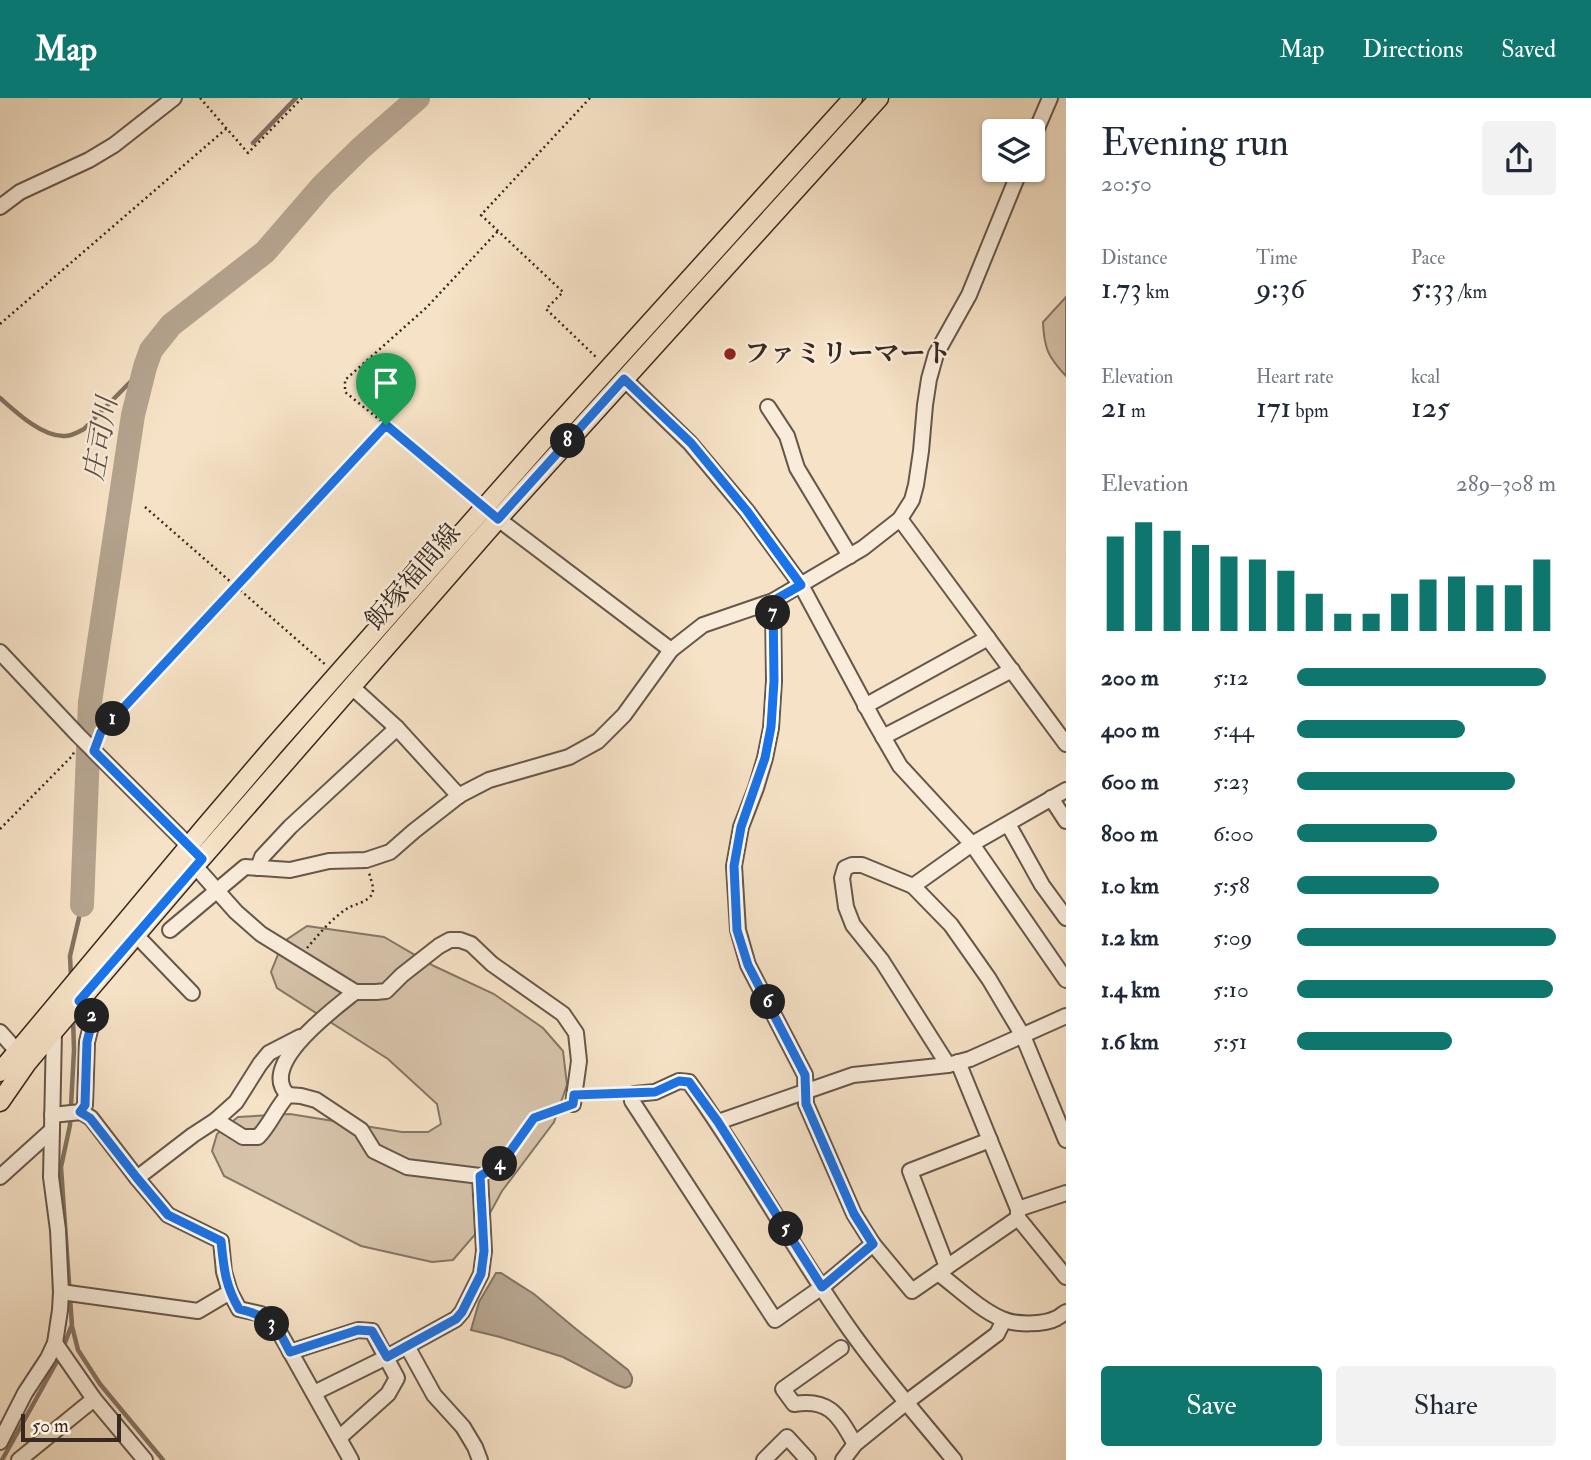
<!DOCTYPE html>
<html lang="en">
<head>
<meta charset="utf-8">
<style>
  :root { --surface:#fff; --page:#f2f2f3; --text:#1f2937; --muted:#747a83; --accent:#0f766e }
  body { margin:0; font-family:"IM FELL Double Pica","Noto Serif JP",serif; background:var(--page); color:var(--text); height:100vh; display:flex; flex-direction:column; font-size:26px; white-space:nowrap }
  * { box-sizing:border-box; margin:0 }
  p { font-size:23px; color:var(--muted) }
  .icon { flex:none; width:38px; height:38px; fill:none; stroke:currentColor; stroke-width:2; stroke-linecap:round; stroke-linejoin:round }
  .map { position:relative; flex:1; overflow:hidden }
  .sheet { display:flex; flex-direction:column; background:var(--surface); width:525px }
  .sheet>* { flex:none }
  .fabs { position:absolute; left:982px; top:21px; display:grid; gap:14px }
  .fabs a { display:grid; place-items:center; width:63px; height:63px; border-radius:7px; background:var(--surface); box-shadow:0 2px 5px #0004; font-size:35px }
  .scale { position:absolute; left:21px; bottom:18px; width:100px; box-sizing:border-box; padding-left:7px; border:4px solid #372921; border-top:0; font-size:19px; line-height:24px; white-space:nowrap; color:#372921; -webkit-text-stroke:5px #f9ecda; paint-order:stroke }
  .pin { position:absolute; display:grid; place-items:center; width:60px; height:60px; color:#fff; margin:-72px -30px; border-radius:50% 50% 50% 0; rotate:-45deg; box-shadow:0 0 7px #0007 }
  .pin .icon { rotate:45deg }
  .km { position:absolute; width:35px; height:35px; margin:-18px; border-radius:50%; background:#222; color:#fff; font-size:19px; line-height:35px; text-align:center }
  .round { display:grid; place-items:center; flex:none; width:74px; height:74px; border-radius:7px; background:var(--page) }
  .headline { display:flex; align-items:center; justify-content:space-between; height:119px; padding:0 35px }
  h1 { font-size:38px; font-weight:600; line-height:52px }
  .stats { display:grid; grid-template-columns:repeat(3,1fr); gap:10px; height:119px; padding:7px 35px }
  .stats div { display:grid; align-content:center }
  .stats b { font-size:30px; font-weight:600 }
  .stats small { font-size:19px; font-weight:400 }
  .stats p { font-size:19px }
  .chart { height:196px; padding:14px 35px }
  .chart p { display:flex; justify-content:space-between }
  .chart svg { width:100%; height:126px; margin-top:7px; stroke:var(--accent); stroke-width:6 }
  .primary-button { display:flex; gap:14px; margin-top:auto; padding:14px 35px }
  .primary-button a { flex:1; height:80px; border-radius:7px; background:var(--accent); color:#fff; font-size:28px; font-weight:600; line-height:80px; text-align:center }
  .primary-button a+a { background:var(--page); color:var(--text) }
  ul { padding:0 35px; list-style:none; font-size:23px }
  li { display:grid; grid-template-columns:112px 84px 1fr; align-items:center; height:52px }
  li i { height:18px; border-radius:9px; background:var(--accent) }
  header { display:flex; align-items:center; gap:42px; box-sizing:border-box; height:98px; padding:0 35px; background:var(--accent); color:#fff }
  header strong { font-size:33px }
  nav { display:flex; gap:38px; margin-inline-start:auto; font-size:24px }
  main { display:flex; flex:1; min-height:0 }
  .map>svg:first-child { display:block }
  .green { fill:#d6c3aa; stroke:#867666; stroke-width:2 }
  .water { fill:#b5a38e; stroke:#837262; stroke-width:2 }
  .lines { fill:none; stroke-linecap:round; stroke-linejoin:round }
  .stream { stroke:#837262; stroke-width:4.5 }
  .river { stroke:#b5a38e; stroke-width:24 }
  .minor-casing { stroke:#67574a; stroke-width:18 }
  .major-casing { stroke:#372921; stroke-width:21 }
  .path { stroke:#372921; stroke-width:2.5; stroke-dasharray:2 3.5; stroke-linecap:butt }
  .minor { stroke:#f9ecda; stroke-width:14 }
  .major { stroke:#f6e2c6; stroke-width:18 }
  .route-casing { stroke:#fff; stroke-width:14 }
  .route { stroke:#1a73e8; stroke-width:9 }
  .poi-dot { fill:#8f2418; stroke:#f9ecda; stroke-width:2.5 }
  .labels { text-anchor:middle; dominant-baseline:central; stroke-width:5; stroke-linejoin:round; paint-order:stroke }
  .poi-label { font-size:26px; font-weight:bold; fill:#372921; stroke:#f9ecda; text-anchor:start }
  .street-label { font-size:26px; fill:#372921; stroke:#f9ecda }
  .water-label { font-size:28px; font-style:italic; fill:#5d4e42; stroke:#f9ecda }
</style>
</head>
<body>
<header>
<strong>Map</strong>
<nav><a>Map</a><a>Directions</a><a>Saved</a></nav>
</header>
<main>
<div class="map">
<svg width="1066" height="1362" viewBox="0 0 1066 1362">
  <rect width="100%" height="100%" fill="#f6e2c6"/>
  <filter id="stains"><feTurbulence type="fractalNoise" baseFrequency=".00286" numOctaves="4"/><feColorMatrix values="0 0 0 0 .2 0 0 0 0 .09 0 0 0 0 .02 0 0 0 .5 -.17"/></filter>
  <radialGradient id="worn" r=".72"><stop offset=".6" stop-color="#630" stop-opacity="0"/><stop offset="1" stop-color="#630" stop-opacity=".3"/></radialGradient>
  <g class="green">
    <path d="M1066 199V278C1048 259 1044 250 1043 224Z"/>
    <polygon points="307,828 384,839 434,868 494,896 543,930 563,953 567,987 554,1024 502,1093 484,1126 453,1162 432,1164 361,1148 224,1078 212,1053 217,1036 238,1019 290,1016 402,1034 428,1034 441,1026 437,1006 388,961 277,890 271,874 283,844"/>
  </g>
  <path class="water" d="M496 1175H501L534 1196 576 1231 628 1272C632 1278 634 1281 630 1288L625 1290 617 1287 563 1259 500 1239 471 1232 479 1204Z"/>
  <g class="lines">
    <g class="stream">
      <polyline points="253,45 296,0"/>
      <path d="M0 300C16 314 41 338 63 338 71 339 78 334 84 331L145 269"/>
      <polyline points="71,879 70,858 82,807"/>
      <polyline points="73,919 74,952 70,1027 61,1069 72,1228 78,1252 100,1286 163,1362"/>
      <polyline points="63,1250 71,1229"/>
      <polyline points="2,1362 60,1258"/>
    </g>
    <polyline class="river" points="82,807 90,604 133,317 145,269 151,252 171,227 265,154 322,88 361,50 418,0"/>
    <defs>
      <g id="minor">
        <polyline points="1032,42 1050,0"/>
        <polyline points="0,109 20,94 89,62 114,47 174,0"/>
        <polyline points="624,281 690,345 747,413 801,487 874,623 900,668 972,746 1066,882"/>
        <polyline points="768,309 787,338 797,370 850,458"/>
        <polyline points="498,421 671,552"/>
        <polyline points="900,421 1066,646"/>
        <polyline points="773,503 774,583 771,630 765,660 756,690 741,729 734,768 738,832 748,867 805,977 806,1006 854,1116 873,1146 912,1193 1018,1120"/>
        <polyline points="0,554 78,637 196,755"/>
        <polyline points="352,589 397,630 459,698"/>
        <polyline points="865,608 988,540"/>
        <polyline points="883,639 1012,572"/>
        <polyline points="1051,700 1066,723"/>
        <polyline points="1008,726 1042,787 1066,820"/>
        <polyline points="195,768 236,814 261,836 355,894 376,894 386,893 402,877 439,848 450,842 460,842 471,846 492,866 563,916 576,935 579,963 573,1006"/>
        <polyline points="258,770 262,759 290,729 397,630"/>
        <polyline points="913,788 951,827 989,881 1023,938 1066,1042"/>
        <polyline points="170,832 245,769 290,772 329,763 366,762 390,754 414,733 460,697 489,682 569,659 598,643 624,617 671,552 703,527 773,503 863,450 900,421 912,402 916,387 921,353 925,307 929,281 936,256 969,197 1020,72"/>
        <polyline points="136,837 192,895"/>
        <polyline points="79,903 92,912 93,920 87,944 85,1007 81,1014"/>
        <polyline points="0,934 24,961"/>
        <polyline points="958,964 1018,1111 1018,1120 1066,1179"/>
        <polyline points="948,967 882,863 853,827 846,809 842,780 845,770 852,767 862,767 913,788 972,746 1066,692"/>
        <path d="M288 997C257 967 334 911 355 894"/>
        <polyline points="52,1017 81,1014 91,1020 137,1080 168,1117 221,1143 224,1174 230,1194"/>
        <polyline points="216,1022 236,1004 260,966 269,955 300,939"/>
        <polyline points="718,1024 853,977 948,967 970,961 1066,918"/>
        <polyline points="0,1079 52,1032"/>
        <path d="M137 1080 193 1037 216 1022 243 1039H258C270 1027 276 1010 288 997L301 998 316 1002 361 1032 374 1053 407 1069 480 1078 484 1153 481 1176 462 1214 456 1221 387 1259 314 1295"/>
        <polyline points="1018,1111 1066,1095"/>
        <path d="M873 1146 822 1189 775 1222 632 1003 635 996 655 994 679 983 689 984C746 1063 792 1149 848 1229 880 1275 918 1318 954 1362"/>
        <polyline points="947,1169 910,1073 990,1042"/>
        <path d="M938 1175C958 1190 979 1211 1002 1221 1015 1227 1044 1227 1057 1220 1058 1220 1065 1214 1066 1214"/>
        <polyline points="61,1194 198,1213 230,1194 239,1211 261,1216 277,1230 351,1362"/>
        <polyline points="55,1245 94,1301 145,1362"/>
        <polyline points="407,1248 434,1297 463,1329 475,1349 480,1362"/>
        <path d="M841 1250 783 1291 794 1306C831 1300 839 1319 855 1346"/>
        <polyline points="290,1254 358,1232 372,1233 397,1280 388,1296 339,1340"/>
        <polyline points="0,1344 25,1295 48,1260 55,1245 60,1212 61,1194 58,1132 51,1079 54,933"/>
        <polyline points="19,1362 94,1301"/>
        <polyline points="764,1362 787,1339 808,1362"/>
        <polyline points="843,1362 855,1346 908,1303 997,1236 1004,1222"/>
      </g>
      <g id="major">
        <polyline points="0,974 203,731 273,649 542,344 853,0"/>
        <polyline points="0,1004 27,965 54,933 195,768 498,421 879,0"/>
      </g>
    </defs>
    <use href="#minor" class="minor-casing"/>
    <use href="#major" class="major-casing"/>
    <g class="path">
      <polyline points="200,0 248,55 302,0"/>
      <polyline points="590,0 481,117 563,194 546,211 596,259"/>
      <polyline points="0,226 227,30"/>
      <polyline points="474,401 386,327 345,294 345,282 427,209 498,133"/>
      <polyline points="145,409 327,568"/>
      <polyline points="99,638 101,634 386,327"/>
      <polyline points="0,731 73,657 74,653"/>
      <path d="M307 850C319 836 332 820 348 810 355 806 368 804 372 796 375 790 370 780 369 774"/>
      <polyline points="586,996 622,995"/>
      <polyline points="491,1071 502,1065 534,1020 560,1011"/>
    </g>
    <use href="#minor" class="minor"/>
    <use href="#major" class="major"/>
  </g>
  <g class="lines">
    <defs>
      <path id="route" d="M624 281 691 345 747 413 801 487 773 503 774 583 771 629 765 660 741 729 734 768 737 832 748 867 805 977 806 1006 854 1116 873 1146 822 1189 718 1024 689 984 679 983 655 994 574 997 573 1006 534 1020 502 1065 480 1078 484 1153 481 1176 462 1214 456 1221 387 1259 372 1233 358 1232 290 1254C275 1225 272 1219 239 1211 225 1187 224 1171 221 1143L168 1117 137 1080 90 1020 80 1014 85 1007 87 944 93 920 92 912 79 903 202 761 94 653 101 634 386 327 498 421Z"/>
    </defs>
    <use href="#route" class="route-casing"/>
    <use href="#route" class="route"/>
  </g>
  <circle class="poi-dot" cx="730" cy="256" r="7"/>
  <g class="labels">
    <g class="poi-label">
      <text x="744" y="256">ファミリーマート</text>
    </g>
    <g class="street-label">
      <text transform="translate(413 479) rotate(-49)">飯塚福間線</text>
    </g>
    <g class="water-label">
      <text transform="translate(101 341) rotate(-80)">庄司川</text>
    </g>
  </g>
  <rect width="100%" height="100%" filter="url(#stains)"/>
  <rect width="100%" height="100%" fill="url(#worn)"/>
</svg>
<div class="fabs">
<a><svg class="icon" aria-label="layers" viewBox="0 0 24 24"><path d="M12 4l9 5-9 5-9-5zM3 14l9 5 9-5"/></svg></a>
</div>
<div class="scale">50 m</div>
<div class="pin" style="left:386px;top:327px;background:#1e9e55"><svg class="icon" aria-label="arrive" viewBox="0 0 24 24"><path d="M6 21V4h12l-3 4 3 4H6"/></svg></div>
<b class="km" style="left:113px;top:621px">1</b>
<b class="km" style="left:92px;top:918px">2</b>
<b class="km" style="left:272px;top:1226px">3</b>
<b class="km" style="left:500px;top:1066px">4</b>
<b class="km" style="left:786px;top:1131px">5</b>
<b class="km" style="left:768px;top:904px">6</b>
<b class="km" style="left:773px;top:515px">7</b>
<b class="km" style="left:568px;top:343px">8</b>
</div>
<section class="sheet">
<div class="headline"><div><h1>Evening run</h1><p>20:50</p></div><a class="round"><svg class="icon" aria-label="share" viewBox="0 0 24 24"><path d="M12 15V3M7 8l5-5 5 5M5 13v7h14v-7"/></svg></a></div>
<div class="stats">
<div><p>Distance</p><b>1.73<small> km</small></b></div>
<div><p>Time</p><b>9:36</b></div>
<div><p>Pace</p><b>5:33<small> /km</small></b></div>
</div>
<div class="stats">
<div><p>Elevation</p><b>21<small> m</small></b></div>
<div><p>Heart rate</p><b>171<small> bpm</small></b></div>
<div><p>kcal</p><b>125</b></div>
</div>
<div class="chart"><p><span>Elevation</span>289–308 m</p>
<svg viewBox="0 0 160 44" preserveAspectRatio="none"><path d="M5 44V11M15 44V6M25 44V9M35 44V14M45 44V18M55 44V19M65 44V23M75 44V31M85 44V38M95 44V38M105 44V31M115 44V26M125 44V25M135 44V28M145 44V28M155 44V19"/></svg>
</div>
<ul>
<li><b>200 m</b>5:12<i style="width:96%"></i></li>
<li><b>400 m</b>5:44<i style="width:65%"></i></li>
<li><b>600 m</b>5:23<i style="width:84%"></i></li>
<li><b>800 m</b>6:00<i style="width:54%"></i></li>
<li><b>1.0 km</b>5:58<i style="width:55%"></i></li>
<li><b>1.2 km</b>5:09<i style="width:100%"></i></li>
<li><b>1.4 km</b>5:10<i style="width:99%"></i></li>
<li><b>1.6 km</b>5:51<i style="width:60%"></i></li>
</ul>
<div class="primary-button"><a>Save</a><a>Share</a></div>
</section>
</main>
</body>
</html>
